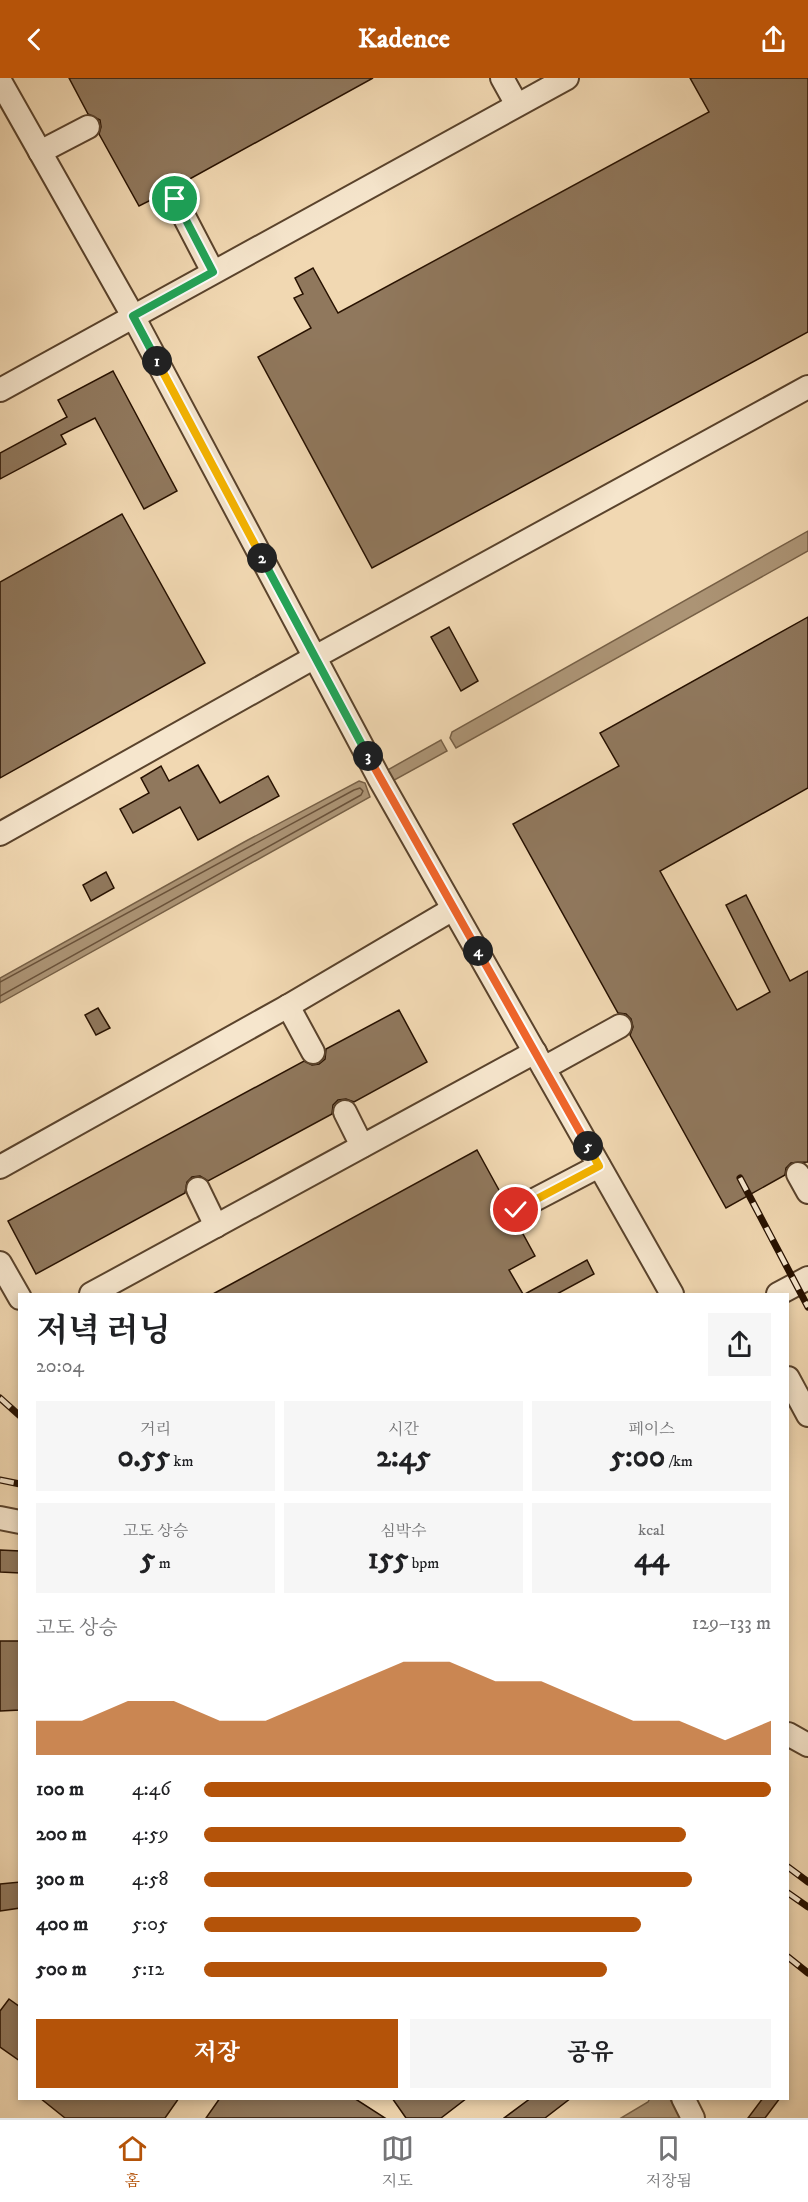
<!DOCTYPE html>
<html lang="ko">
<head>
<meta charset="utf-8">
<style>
  :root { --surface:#fff; --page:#f6f6f6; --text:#202124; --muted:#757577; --line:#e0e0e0; --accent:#b45309 }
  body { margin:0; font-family:"IM FELL DW Pica","Noto Serif KR",serif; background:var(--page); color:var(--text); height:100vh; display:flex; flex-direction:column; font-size:22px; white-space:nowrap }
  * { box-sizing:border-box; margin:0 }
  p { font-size:20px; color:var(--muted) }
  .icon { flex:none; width:33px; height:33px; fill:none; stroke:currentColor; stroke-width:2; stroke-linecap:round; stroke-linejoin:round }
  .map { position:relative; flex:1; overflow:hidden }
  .sheet { position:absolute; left:18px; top:1215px; width:771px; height:807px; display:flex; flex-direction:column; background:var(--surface); border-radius:0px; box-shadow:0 3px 9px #0003 }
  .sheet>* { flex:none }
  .pin { position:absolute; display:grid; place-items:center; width:51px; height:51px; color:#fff; margin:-26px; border:3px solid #fff; border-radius:50%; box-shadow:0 2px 6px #0007 }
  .km { position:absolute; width:30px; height:30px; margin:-15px; border-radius:50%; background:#222; color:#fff; font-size:16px; line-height:30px; text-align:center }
  .round { display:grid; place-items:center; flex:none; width:63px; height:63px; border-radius:0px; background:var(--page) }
  .overview { display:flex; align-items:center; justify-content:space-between; height:102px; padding:0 18px }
  h1 { font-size:33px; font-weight:700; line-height:45px }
  .metrics { display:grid; grid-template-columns:repeat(3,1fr); gap:9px; height:102px; padding:6px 18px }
  .metrics div { display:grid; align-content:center; border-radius:0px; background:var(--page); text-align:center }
  .metrics b { font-size:30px; font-weight:700 }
  .metrics small { font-size:16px; font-weight:400 }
  .metrics p { font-size:16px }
  .chart { height:168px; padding:12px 18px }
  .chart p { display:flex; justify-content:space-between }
  .chart svg { width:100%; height:108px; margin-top:6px; fill:var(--accent); opacity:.7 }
  .button { display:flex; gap:12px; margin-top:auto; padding:12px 18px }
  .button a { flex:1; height:69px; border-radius:0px; background:var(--accent); color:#fff; font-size:24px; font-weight:700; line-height:69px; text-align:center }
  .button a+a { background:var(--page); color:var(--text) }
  ul { padding:0 18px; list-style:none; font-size:20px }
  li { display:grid; grid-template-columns:96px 72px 1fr; align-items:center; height:45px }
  li i { height:15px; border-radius:8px; background:var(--accent) }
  header { display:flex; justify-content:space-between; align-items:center; height:78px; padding:0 18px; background:var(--accent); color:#fff; font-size:27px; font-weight:700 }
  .tabs { display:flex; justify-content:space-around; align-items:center; height:84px; border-top:2px solid var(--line); background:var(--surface); font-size:16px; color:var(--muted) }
  .tabs a { display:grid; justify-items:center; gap:3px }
  .tabs .current { color:var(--accent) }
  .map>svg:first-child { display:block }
  .water { fill:#ac9475; stroke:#776046; stroke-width:1.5 }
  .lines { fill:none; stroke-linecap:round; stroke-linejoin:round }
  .shore { stroke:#6a523a; stroke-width:1.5 }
  .building { fill:#90785d; stroke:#271100; stroke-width:1.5 }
  .minor-casing { stroke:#5a432c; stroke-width:26 }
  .minor { stroke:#f6e6cd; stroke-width:22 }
  .rail-casing { stroke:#271100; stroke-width:7 }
  .rail { stroke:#f6e6cd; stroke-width:4.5; stroke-dasharray:14; stroke-linecap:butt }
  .split-1-casing { stroke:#fff; stroke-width:12 }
  .split-2-casing { stroke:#fff; stroke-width:12 }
  .split-3-casing { stroke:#fff; stroke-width:12 }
  .split-4-casing { stroke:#fff; stroke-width:12 }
  .split-5-casing { stroke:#fff; stroke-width:12 }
  .split-6-casing { stroke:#fff; stroke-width:12 }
  .split-1 { stroke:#22a559; stroke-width:8 }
  .split-2 { stroke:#f5b400; stroke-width:8 }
  .split-3 { stroke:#22a559; stroke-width:8 }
  .split-4 { stroke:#f0652b; stroke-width:8 }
  .split-5 { stroke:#f0652b; stroke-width:8 }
  .split-6 { stroke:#f5b400; stroke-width:8 }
</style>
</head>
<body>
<header><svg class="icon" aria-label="back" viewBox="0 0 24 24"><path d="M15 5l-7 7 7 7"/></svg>Kadence<svg class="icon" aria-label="share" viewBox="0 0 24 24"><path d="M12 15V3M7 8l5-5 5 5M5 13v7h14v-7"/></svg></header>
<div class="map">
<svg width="808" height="2040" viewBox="0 0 808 2040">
  <rect width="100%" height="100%" fill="#f1d8b2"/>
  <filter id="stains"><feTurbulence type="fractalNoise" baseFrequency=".00333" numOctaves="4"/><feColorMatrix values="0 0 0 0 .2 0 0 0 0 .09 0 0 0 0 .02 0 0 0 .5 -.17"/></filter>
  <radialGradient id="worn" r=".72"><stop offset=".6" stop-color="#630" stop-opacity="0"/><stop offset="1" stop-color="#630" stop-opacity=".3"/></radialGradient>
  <g class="water">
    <polygon points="808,453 808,473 456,670 450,660 452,654"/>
    <polygon points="441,662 447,673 389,705 384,694"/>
    <polygon points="359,703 365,705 370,719 0,925 0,900 246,763"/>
    <polygon points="650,2020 670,2021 681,2040 621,2040 648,2024"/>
  </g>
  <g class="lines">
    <polyline class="shore" points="0,904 354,712 360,710 363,713 361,717 0,918"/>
  </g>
  <g class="building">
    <polygon points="69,0 373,0 177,108 168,109 163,116 139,128 99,56 101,49 100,42 88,36"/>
    <polygon points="690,0 808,0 808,254 372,490 258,279 311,250 294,220 303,216 295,200 313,190 338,235 709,34"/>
    <polygon points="113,293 177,413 144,431 95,340 61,357 66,366 0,401 0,375 67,339 58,322"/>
    <polygon points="122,436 205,585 0,700 0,504"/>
    <polygon points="808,539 808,710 660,793 737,932 770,914 726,827 746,817 790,903 808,893 808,1084 791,1085 786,1090 785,1097 726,1130 630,957 633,949 631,941 626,936 618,935 513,746 619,688 600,655"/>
    <polygon points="449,549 478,603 461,613 431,559"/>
    <polygon points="198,687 220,725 268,698 279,718 198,762 180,729 133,755 120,731 149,715 141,700 161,688 169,703"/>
    <polygon points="106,794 114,810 91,823 83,807"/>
    <polygon points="98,930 110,950 96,957 85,937"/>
    <polygon points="399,932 427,984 354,1024 346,1021 338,1022 333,1027 332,1036 208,1103 200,1098 192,1099 187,1104 185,1115 36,1196 8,1143 304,983 312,987 319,986 325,981 326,971"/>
    <polygon points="477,1072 505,1123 502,1131 503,1139 508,1144 517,1145 535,1178 509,1192 523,1216 213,1216"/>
    <polygon points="587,1182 594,1196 557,1216 525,1216"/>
    <polygon points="0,1472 20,1473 20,1495 0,1494"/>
    <polygon points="0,1563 20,1563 20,1632 0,1633"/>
    <polygon points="20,1804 20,1830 0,1833 0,1806"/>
    <polygon points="9,1921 20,1929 20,1983 0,1969 0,1933"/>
    <polygon points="40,2020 179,2020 165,2040 65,2040"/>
    <polygon points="220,2020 354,2020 385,2040 206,2040"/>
    <polygon points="392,2020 467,2020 441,2040 406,2040"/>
    <polygon points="531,2020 571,2020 545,2040 504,2040"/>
    <polygon points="763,2020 780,2020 765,2040 748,2040"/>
  </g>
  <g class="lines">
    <defs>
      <g id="minor">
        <polyline points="502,0 517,27"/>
        <polyline points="0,3 133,238 379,700 672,1216"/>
        <polyline points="40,74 88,49"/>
        <polyline points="175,121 213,194"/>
        <polyline points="0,312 567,0"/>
        <polyline points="0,756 315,579 808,309"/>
        <polyline points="288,928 313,974"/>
        <polyline points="544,990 620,948"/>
        <polyline points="345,1034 362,1068"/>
        <polyline points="0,1089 288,928 453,831"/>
        <polyline points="798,1096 808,1114"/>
        <polyline points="198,1111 216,1148"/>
        <polyline points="515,1132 599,1088"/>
        <polyline points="0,1185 20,1220"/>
        <polyline points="91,1216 535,974"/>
        <polyline points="778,1216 808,1200"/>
        <polyline points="788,1300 808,1337"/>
        <polyline points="0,1440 20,1444"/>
        <polyline points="788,1656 808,1667"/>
        <polyline points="683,2020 693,2040"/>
      </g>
    </defs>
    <use href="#minor" class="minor-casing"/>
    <use href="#minor" class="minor"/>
    <defs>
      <g id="rail">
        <polyline points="740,1100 808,1229"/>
        <polyline points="0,1320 20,1338"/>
        <polyline points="0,1402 20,1406"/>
        <polyline points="788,1789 808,1804"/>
        <polyline points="788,1815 808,1829"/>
        <polyline points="788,1879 808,1895"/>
      </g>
    </defs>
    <use href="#rail" class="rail-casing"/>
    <use href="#rail" class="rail"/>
  </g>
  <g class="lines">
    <defs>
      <polyline id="split-1" points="157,283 133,238 213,194 175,121"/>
      <polyline id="split-2" points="157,283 262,480"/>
      <polyline id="split-3" points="262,480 368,678"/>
      <polyline id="split-4" points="368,678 478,873"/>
      <polyline id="split-5" points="478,873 588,1068"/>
      <polyline id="split-6" points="516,1132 599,1088 588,1068"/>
    </defs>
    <use href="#split-1" class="split-1-casing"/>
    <use href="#split-2" class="split-2-casing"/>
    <use href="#split-3" class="split-3-casing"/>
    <use href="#split-4" class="split-4-casing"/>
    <use href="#split-5" class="split-5-casing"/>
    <use href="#split-6" class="split-6-casing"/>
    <use href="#split-1" class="split-1"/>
    <use href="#split-2" class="split-2"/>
    <use href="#split-3" class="split-3"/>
    <use href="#split-4" class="split-4"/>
    <use href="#split-5" class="split-5"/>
    <use href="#split-6" class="split-6"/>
  </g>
  <rect width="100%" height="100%" filter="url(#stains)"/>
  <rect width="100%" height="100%" fill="url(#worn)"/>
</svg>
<div class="pin" style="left:175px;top:121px;background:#1e9e55"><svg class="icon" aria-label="arrive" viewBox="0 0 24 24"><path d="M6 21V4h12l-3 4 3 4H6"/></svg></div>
<div class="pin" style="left:516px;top:1132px;background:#d93025"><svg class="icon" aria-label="check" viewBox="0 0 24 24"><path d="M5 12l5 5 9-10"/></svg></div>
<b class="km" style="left:157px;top:283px">1</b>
<b class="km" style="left:262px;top:480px">2</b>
<b class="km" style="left:368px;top:678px">3</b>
<b class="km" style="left:478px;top:873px">4</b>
<b class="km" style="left:588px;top:1068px">5</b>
<section class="sheet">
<div class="overview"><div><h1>저녁 러닝</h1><p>20:04</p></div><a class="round"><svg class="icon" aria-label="share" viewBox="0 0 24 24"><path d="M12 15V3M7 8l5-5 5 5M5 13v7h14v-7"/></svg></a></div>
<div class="metrics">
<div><p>거리</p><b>0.55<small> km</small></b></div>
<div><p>시간</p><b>2:45</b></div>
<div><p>페이스</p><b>5:00<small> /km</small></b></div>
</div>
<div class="metrics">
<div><p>고도 상승</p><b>5<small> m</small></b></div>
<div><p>심박수</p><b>155<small> bpm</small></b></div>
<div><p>kcal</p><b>44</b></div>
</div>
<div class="chart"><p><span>고도 상승</span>129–133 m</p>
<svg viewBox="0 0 160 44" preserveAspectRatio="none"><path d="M0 44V30L10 30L20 22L30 22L40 30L50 30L60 22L70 14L80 6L90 6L100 14L110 14L120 22L130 30L140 30L150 38L160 30V44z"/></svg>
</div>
<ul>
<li><b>100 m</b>4:46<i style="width:100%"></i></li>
<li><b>200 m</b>4:59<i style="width:85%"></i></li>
<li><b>300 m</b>4:58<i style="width:86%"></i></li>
<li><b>400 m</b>5:05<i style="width:77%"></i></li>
<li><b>500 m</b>5:12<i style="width:71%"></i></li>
</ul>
<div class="button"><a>저장</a><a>공유</a></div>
</section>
</div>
<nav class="tabs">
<a class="current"><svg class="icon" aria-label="home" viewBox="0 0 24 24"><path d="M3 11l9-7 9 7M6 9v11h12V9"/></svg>홈</a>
<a><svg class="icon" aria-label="map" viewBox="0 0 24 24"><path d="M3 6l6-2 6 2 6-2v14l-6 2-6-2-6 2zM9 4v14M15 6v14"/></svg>지도</a>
<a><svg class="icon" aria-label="saved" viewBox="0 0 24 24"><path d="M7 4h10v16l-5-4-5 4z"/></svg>저장됨</a>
</nav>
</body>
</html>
